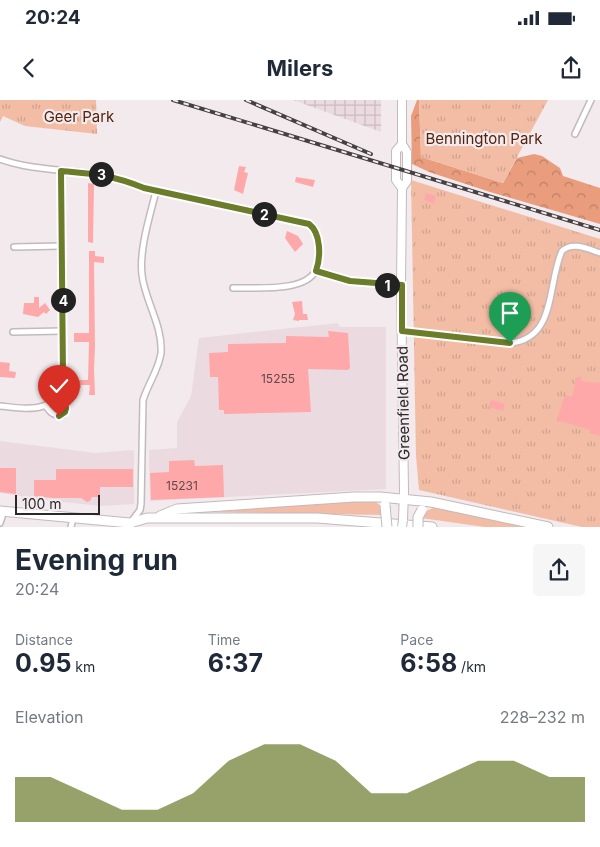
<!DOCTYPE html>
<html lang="en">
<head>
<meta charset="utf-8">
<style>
  :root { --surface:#fff; --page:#f6f6f7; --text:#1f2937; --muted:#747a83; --accent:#6b7c2b }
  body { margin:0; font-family:Inter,sans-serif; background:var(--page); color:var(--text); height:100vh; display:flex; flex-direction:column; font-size:19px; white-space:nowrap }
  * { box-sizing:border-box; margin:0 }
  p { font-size:16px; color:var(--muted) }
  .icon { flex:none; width:28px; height:28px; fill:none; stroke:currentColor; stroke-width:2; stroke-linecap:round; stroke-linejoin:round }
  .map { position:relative; height:427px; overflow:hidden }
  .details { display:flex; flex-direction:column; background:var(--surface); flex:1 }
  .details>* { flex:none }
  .scale { position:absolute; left:15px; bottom:12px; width:85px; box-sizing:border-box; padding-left:5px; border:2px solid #2b2829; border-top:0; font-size:14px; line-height:18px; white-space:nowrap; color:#2b2829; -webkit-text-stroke:4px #f2eaed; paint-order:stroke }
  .pin { position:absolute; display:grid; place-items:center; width:42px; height:42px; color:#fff; margin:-51px -21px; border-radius:50% 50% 50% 0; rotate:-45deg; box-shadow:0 0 5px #0007 }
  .pin .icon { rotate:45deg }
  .km { position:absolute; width:25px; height:25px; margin:-12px; border-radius:50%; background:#222; color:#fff; font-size:14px; line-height:25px; text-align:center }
  .round { display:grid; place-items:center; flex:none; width:52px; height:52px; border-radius:5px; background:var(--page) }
  .summary { display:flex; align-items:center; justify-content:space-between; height:85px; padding:0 15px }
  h1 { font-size:28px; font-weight:700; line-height:38px }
  .stats { display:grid; grid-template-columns:repeat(3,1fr); gap:8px; height:85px; padding:5px 15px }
  .stats div { display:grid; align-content:center }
  .stats b { font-size:25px; font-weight:700 }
  .stats small { font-size:14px; font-weight:400 }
  .stats p { font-size:14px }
  .chart { height:140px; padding:10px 15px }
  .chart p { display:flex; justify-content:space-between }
  .chart svg { width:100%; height:90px; margin-top:5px; fill:var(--accent); opacity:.7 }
  .status { display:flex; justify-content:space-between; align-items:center; height:35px; padding:0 25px; background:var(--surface); direction:ltr }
  .status svg { height:14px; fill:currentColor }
  header { display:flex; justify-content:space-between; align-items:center; height:65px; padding:0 15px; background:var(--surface); font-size:22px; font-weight:700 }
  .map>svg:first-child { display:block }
  .built { fill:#ebdbe1 }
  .industrial { fill:url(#industrial-grid) }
  .grass { fill:#f3bca5 }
  .forest { fill:url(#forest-crowns) }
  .park { fill:url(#park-tufts) }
  .building { fill:#fea8aa }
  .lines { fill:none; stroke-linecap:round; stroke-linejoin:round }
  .street-casing { stroke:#c2babd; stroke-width:8 }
  .secondary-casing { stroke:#c2babd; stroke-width:10 }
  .primary-casing { stroke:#c2babd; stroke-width:11 }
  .street { stroke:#fff; stroke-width:5 }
  .secondary { stroke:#fff; stroke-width:8 }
  .primary { stroke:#fff; stroke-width:9 }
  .rail-casing { stroke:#454142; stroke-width:4 }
  .rail { stroke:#f2eaed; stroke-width:2; stroke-dasharray:5.5; stroke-linecap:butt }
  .secondary-bridge-casing { stroke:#c2babd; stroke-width:10; stroke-linecap:butt }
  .primary-bridge-casing { stroke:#c2babd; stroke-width:11; stroke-linecap:butt }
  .secondary-bridge { stroke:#fff; stroke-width:8 }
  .primary-bridge { stroke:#fff; stroke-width:9 }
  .route-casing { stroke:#fff; stroke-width:10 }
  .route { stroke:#6b7c2b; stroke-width:6 }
  .labels { text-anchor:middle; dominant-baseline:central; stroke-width:4.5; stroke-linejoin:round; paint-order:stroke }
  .number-label { font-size:12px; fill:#604849 }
  .park-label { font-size:15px; fill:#53230c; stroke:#f2eaed }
  .street-label { font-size:15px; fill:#2b2829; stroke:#f2eaed }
</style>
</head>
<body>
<div class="status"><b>20:24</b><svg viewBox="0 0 49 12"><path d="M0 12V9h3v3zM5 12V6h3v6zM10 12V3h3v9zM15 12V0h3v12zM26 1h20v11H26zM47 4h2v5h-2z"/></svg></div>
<header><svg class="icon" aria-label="back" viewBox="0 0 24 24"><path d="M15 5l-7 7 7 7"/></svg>Milers<svg class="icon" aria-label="share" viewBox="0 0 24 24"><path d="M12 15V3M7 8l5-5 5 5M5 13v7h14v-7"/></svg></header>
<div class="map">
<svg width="600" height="427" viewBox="0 0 600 427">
  <defs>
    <pattern id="industrial-grid" width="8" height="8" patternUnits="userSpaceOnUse" patternTransform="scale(1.25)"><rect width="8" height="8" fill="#ebdbe1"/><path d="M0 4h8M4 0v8" fill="none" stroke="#cabcc1"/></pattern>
    <pattern id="forest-crowns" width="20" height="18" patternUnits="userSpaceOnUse" patternTransform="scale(1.25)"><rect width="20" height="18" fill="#e99d7d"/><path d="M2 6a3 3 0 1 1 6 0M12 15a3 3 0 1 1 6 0" fill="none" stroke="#bd8066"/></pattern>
    <pattern id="park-tufts" width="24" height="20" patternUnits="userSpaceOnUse" patternTransform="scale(1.25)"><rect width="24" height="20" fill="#f3bca5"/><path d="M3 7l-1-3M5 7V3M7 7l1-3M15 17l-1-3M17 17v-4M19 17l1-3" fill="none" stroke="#d0a28e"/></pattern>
  </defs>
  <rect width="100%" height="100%" fill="#f2eaed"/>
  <g class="built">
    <polygon points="338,223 340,227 386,227 386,389 150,401 149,350 177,348 177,322 191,296 199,238"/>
    <polygon points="0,341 96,353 134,350 134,404 101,406 54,401 0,393"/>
  </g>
  <polygon class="industrial" points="293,0 381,0 381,32"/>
  <g class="grass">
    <polygon points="349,401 376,402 382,407 384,415 214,412"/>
    <polygon points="433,408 438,408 524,427 485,427 421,418 426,411"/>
  </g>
  <polygon class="forest" points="417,0 419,0 421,57 503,83 517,58 534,54 542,56 560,68 563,76 600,88 600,124 490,92 429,72 412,64 411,16"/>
  <g class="park">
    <polygon points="0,0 96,0 97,34 25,26 3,16 0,22"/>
    <polygon points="419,0 548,0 503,83 421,57"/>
    <polygon points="411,80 600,139 600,427 582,427 419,390 416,356"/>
  </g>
  <g class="building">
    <polygon points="239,66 246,67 244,72 248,73 243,94 234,90"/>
    <polygon points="296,77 315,80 313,87 295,82"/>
    <polygon points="88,83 94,84 93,143 88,142"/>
    <polygon points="426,93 436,96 434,104 424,100"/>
    <polygon points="287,131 298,136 303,144 295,152 285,138"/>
    <polygon points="89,151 95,151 95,156 104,157 104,163 94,162 95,246 94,270 95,295 89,295 90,285 81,285 81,288 73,288 74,280 88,280 89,242 74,242 74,233 89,233"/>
    <polygon points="34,197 39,197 39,208 45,203 50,210 46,214 44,212 38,217 23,214 24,203 34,203"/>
    <polygon points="302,201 303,214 307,214 308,220 299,220 299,221 293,220 295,214 292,202"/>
    <polygon points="328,231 348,233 350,268 348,270 308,269 311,312 224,314 224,310 219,310 218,277 210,277 209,253 228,252 228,244 286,243 286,236 329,237"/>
    <polygon points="0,262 10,263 9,271 16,272 15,278 0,277"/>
    <polygon points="577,277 582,277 581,281 600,283 600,336 589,333 590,330 557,320 565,295 572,297"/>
    <polygon points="491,300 505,304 503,311 489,307"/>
    <polygon points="194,360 195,366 223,365 224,397 151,400 150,373 169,372 169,361"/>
    <polygon points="0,368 16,368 16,394 0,392"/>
    <polygon points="56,369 133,369 133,387 100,387 100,397 92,397 90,401 87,402 81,398 53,398 34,396 34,380 56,380"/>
  </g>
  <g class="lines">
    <defs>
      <g id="street">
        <polyline points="575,34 591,0"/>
        <path d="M0 59C34 71 68 69 103 75 118 77 130 82 143 88L305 123C317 127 318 136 318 148 319 155 320 163 316 170 305 193 255 187 233 188"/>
        <polyline points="14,147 62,146"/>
        <polyline points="316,171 350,181 401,185"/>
        <path d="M403 231 510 243C557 239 547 183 562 151 572 141 588 149 600 153"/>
        <polyline points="13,232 63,231"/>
        <path d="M0 306C29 309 59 315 63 276L61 71"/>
        <path d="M46 306C50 312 54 317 63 315L66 308 57 295"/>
        <path d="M131 422 140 410 141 404 143 300C148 284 159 269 161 253 163 226 145 201 142 175 139 149 150 116 156 91"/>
        <polyline points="0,423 4,411"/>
        <polyline points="71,427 73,418"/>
      </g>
      <g id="secondary">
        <polyline points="402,0 402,44 407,52 407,81 402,88 401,185 404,391 403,420"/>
        <polyline points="402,44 396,51 396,80 402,88"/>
      </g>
      <g id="primary">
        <polyline points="0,411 130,423 147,418 317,418 432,427"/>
        <polyline points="160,416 177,409 354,397 380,397 431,402 548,427"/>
      </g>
    </defs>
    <use href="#street" class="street-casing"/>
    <use href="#secondary" class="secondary-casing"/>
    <use href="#primary" class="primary-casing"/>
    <use href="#street" class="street"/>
    <use href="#secondary" class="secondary"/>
    <use href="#primary" class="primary"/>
    <defs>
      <g id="rail">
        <polyline points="173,0 600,130"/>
        <polyline points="246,0 371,54"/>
      </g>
    </defs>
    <use href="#rail" class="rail-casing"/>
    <use href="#rail" class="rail"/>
    <defs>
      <polyline id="secondary-bridge" points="402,427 403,420"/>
      <g id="primary-bridge">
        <polyline points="385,405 387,427"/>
        <polyline points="418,427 418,417 422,410"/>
      </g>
    </defs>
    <use href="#secondary-bridge" class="secondary-bridge-casing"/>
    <use href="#primary-bridge" class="primary-bridge-casing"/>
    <use href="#secondary-bridge" class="secondary-bridge"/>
    <use href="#primary-bridge" class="primary-bridge"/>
  </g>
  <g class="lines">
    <defs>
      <path id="route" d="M59 316 65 312 66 308 57 295 61 288 63 276 61 71C94 74 113 75 144 88L309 124C321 133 321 157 316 171L350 181 402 185V231L510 243"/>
    </defs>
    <use href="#route" class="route-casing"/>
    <use href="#route" class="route"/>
  </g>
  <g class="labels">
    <g class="number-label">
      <text x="278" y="278">15255</text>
      <text x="182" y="385">15231</text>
    </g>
    <g class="park-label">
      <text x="79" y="16">Geer Park</text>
      <text x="484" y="38">Bennington Park</text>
    </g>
    <g class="street-label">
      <text transform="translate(403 303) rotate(-91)">Greenfield Road</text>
    </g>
  </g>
</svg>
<div class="scale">100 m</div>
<div class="pin" style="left:510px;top:243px;background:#1e9e55"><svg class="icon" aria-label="arrive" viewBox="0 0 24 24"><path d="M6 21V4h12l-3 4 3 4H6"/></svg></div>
<div class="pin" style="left:59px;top:316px;background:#d93025"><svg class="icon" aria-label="check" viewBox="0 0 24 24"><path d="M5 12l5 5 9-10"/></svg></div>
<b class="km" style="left:387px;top:185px">1</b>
<b class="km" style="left:264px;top:114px">2</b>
<b class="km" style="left:101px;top:74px">3</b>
<b class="km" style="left:63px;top:200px">4</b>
</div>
<section class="details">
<div class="summary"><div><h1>Evening run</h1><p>20:24</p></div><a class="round"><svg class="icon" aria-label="share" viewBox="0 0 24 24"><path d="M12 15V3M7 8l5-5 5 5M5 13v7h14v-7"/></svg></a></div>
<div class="stats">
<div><p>Distance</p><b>0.95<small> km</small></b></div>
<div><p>Time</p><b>6:37</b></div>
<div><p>Pace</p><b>6:58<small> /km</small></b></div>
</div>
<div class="chart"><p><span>Elevation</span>228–232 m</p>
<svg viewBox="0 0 160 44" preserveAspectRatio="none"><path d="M0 44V22L10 22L20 30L30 38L40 38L50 30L60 14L70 6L80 6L90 14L100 30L110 30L120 22L130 14L140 14L150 22L160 22V44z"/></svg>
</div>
</section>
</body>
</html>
